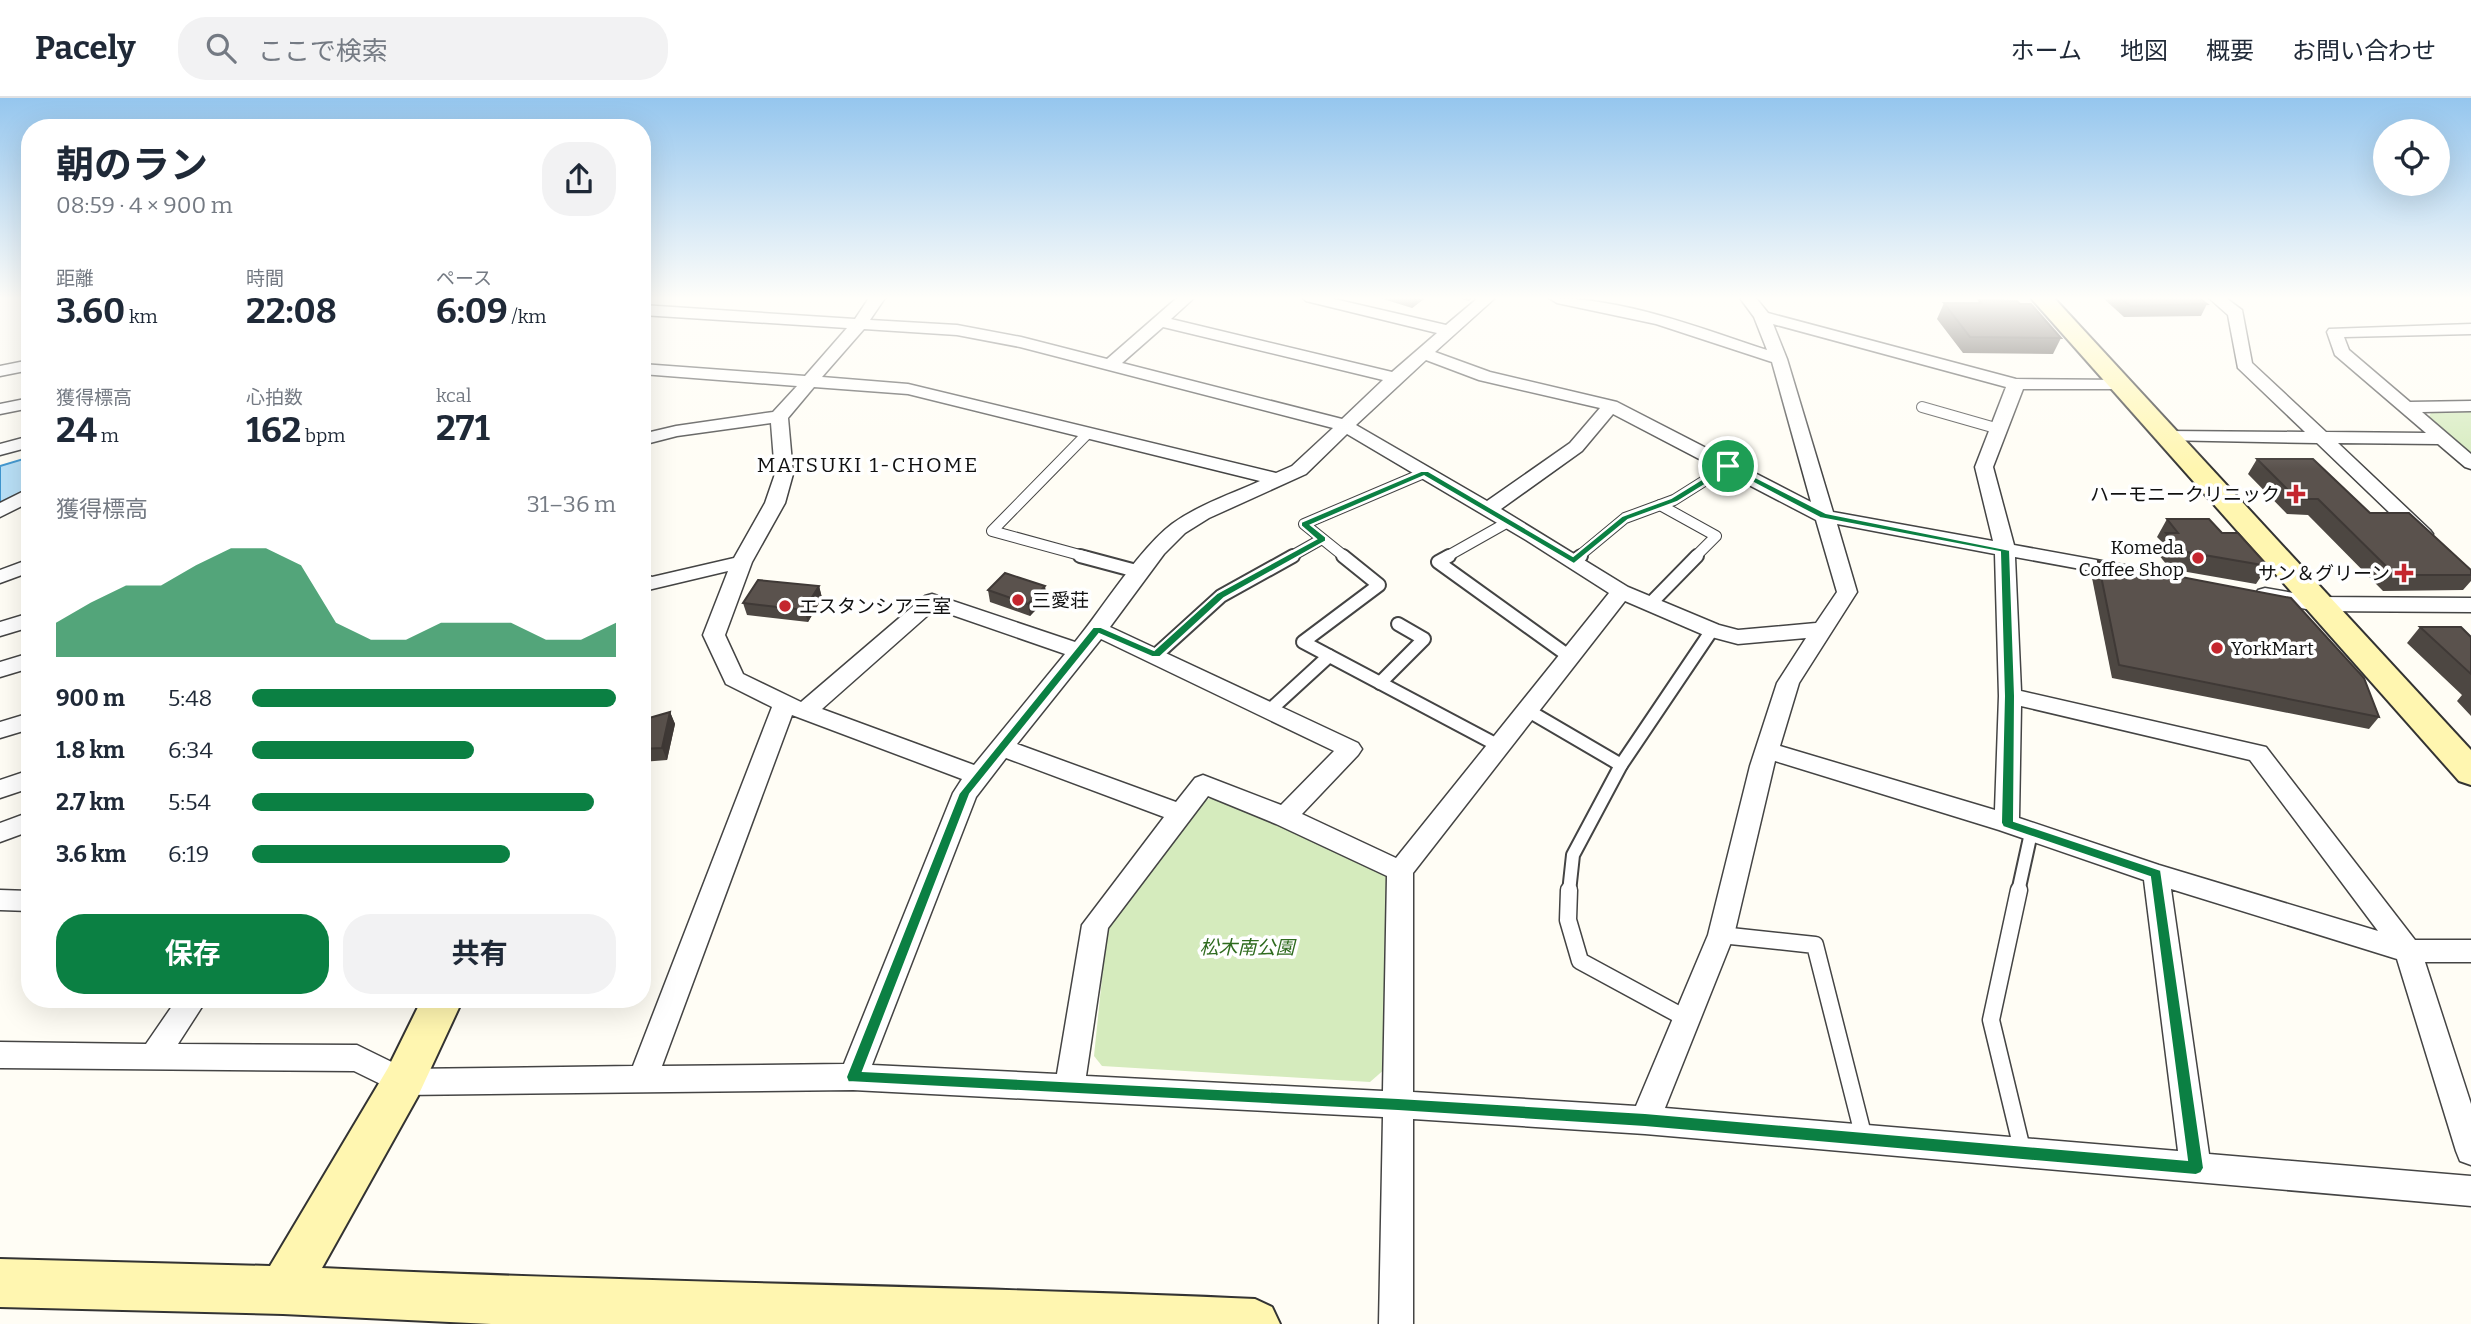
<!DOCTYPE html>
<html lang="ja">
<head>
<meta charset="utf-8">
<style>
  :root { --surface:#fff; --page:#f2f2f3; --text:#1f2937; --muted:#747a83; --line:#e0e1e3; --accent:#0b8043 }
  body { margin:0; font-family:Bitter,"Noto Sans JP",serif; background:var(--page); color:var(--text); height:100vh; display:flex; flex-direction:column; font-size:26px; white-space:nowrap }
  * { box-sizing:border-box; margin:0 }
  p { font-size:23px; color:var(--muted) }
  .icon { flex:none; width:38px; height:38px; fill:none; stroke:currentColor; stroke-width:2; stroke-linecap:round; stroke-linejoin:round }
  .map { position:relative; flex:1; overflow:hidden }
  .drawer { position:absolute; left:21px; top:21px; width:630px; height:889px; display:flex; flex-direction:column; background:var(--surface); border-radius:28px; box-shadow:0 7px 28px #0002 }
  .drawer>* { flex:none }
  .buttons { position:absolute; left:2373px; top:21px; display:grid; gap:14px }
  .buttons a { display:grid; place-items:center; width:77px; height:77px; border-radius:50%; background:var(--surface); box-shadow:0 7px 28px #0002; font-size:35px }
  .pin { position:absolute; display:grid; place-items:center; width:60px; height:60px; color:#fff; margin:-30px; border:4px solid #fff; border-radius:50%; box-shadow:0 2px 7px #0007 }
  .round { display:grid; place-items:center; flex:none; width:74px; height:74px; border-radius:28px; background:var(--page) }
  .headline { display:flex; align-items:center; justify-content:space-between; height:119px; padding:0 35px }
  h1 { font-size:38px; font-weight:700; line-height:52px }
  .stats { display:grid; grid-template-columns:repeat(3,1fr); gap:10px; height:119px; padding:7px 35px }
  .stats div { display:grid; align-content:center }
  .stats b { font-size:35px; font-weight:700 }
  .stats small { font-size:19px; font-weight:400 }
  .stats p { font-size:19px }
  .chart { height:196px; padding:14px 35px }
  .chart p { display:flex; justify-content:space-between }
  .chart svg { width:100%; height:126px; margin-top:7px; fill:var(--accent); opacity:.7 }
  .button { display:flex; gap:14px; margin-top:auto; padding:14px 35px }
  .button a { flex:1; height:80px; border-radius:28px; background:var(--accent); color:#fff; font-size:28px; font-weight:700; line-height:80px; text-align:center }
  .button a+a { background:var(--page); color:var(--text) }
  ul { padding:0 35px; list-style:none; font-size:23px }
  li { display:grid; grid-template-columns:112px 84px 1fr; align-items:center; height:52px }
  li i { height:18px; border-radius:9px; background:var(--accent) }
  header { display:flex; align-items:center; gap:42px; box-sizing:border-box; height:98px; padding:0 35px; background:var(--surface); border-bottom:2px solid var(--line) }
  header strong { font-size:33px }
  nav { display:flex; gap:38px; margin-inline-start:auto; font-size:24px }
  .search { width:490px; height:63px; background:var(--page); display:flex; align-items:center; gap:18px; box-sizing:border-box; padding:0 24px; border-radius:28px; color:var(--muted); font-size:26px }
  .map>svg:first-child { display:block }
  .green { fill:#d5ebbd }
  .water { fill:#b9e0f7; stroke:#3f96cf; stroke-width:2 }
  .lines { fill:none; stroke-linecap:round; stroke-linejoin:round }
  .lane-far2-casing { stroke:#444; stroke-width:12 }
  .lane-far1-casing { stroke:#444; stroke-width:16 }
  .lane-casing { stroke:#444; stroke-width:19 }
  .street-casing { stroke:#444; stroke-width:3 }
  .secondary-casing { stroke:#333; stroke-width:4 }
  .lane-far2 { stroke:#fff; stroke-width:10 }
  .lane-far1 { stroke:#fff; stroke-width:12 }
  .lane { stroke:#fff; stroke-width:16 }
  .street { fill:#fff; fill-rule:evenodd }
  .secondary { fill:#fff6b0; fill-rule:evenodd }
  .wall { fill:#4d4742 }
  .shaded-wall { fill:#3f3936 }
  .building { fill:#5a524d; stroke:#3f3936; stroke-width:2 }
  .route { fill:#0b8043; stroke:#fff; stroke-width:2; fill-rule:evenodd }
  .poi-dot { fill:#c4262e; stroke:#fff; stroke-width:2.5 }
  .labels { text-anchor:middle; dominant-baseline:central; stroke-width:7; stroke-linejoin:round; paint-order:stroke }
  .poi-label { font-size:19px; fill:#111; stroke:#fff; text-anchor:end }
  .park-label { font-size:19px; font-style:italic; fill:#2f6b1f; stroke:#fff }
  .neighbourhood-label { font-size:21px; letter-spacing:2px; fill:#111; stroke:#fff }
</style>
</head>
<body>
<header>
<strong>Pacely</strong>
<div class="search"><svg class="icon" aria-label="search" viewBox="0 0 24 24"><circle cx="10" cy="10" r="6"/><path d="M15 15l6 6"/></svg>ここで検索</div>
<nav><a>ホーム</a><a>地図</a><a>概要</a><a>お問い合わせ</a></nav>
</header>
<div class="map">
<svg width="2471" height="1226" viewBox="0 0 2471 1226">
  <rect width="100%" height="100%" fill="#fffdf5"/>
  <g class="green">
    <polygon points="2471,314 2471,356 2428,320 2431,315"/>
    <polygon points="1217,698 1383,772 1389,782 1386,970 1370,984 1102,968 1094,958 1108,822 1200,704"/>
  </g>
  <polygon class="water" points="30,359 30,390 0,408 0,368"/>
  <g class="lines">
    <defs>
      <g id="lane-far2">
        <polyline points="1922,309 1999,331"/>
        <polyline points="1660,407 1716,438 1695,459"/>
        <polyline points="1087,459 992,433 1088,335"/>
        <polyline points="1290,459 1322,441"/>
        <polyline points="1345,459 1304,426 1424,375"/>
        <polyline points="1446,459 1508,424"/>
        <polyline points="1578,459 1625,420 1674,402 1728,368"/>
      </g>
      <g id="lane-far1">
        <polyline points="1080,458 1140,474"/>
        <polyline points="1343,458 1379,487 1303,544 1499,648"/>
        <polyline points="1449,458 1438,464 1570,559"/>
        <polyline points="1574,463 1581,458"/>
        <polyline points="1650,506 1697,458"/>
        <polyline points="1156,557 1221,498 1293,458"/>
        <polyline points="1380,585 1424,541 1398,526"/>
        <polyline points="1270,612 1329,558"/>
        <polyline points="1527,612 1621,667"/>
        <polyline points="1569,794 1573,757 1621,667 1712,532"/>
        <polyline points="2018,794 2031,735"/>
      </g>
      <g id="lane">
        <polyline points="1569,792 1568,822 1580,863 1687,921"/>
        <polyline points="2019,792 1991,922 2023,1055"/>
        <polyline points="1721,837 1815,847 1864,1040"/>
      </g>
      <g id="street">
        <path d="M869 200H885L870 222 957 227 1021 239 1107 261 1177 200H1194L1171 221 1392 274 1437 235 1306 203 1303 200H1330L1446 227 1478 200H1495L1435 254 1490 274 1617 304 1811 404 1772 264 1656 226 1557 205 1549 200C1624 200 1697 229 1767 252L1754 219 1740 200H1756L1768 215 2016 281 2127 282 2129 286 2127 290 2121 291H2023L1993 369 2014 447 2124 467 2131 469 2134 473 2131 477 2124 479 2015 459 2021 593 2266 649 2415 842H2471V864H2425L2471 1006V1067L2460 1063 2456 1053 2397 861 2171 791 2209 1056 2471 1078V1108L1645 1036 1413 1021V1226H1379L1383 1019 853 992 403 997 354 973 0 970V944L146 946 177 901H207L178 946 357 947 406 971 633 968 772 609 726 586 703 537 728 473 648 492 642 491V474L652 479 734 460 765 405 775 376 771 325 677 338 642 347V336L676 328 773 314 797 288 642 276V266L805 278 847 230 642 217V207L855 221ZM1773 226 2006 289 1975 369 1993 443 1833 414 1787 261ZM1163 229 1383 282 1342 321 1122 265ZM864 231 957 237 1020 249 1333 330 1292 368 1276 375 908 286 822 279ZM1426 262 1479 282 1600 310 1570 345 1487 403 1356 327ZM814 289 908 296 1260 383C1231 396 1198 407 1172 426 1139 451 1103 510 1075 544L932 496 925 498 801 604 743 576 725 537 752 464 785 405 793 376 788 320ZM1613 316 1816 422 1837 494 1816 525 1738 532 1719 527 1628 489 1501 411 1582 353ZM1347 336 1526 442 1609 495 1396 760 1302 716 1358 657 1362 651 1358 645 1110 529 1164 456 1185 435 1209 420 1306 376ZM1837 426 1995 456 1999 598 1995 712 1780 648 1799 585 1857 494ZM1625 503 1704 537 1738 546 1806 540 1777 585 1750 668 1708 837 1636 1008 1413 994V775ZM935 511 1065 556 974 667 822 611ZM1101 541 1334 653 1281 707 1203 677 1195 680 1176 704 1017 646ZM2021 608 2250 662 2378 833 2159 767 2019 720ZM792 617 962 681 953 695 844 966 662 968ZM1006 660 1164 719 1082 827 1057 976 872 967 976 699ZM1775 663 1999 732 2144 782 2178 1053 1665 1010 1734 837ZM1208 698 1276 726 1387 778 1383 993 1086 978 1108 830Z"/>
        <polygon points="2209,200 2226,200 2242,212 2252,265 2326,334 2426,335 2335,257 2327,234 2329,231 2471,226 2471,236 2344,239 2349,252 2410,304 2471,303 2471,313 2422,314 2471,356 2471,371 2465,369 2438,346 2338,345 2430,432 2433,436 2430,440 2416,440 2317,345 2161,342 2158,338 2167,333 2305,334 2238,270 2228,217"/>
        <polygon points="30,262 30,272 0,278 0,268"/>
        <polygon points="30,300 30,310 0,316 0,306"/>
        <polygon points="30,338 30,349 0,357 0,346"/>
        <polygon points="30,390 30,404 0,419 0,405"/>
        <polygon points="30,461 30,474 0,485 0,472"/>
        <polygon points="2265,490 2317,499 2471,500 2471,514 2317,513 2258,502 2255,497 2258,492"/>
        <polygon points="30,515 30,529 0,538 0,524"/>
        <polygon points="30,555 30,570 0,579 0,564"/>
        <polygon points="30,615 30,631 0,640 0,624"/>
        <polygon points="30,672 30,690 0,700 0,682"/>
        <polygon points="30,714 30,733 0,744 0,725"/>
        <polygon points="0,792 30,793 30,813 0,812"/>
      </g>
      <g id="secondary">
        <polygon points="2031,200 2054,200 2471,652 2471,687 2459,683"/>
        <path d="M422 901H463L418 998 322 1170C633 1185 944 1187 1255 1201L1272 1209 1280 1226H491L283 1216 0 1209V1161L270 1168 388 970Z"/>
      </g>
    </defs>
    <use href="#lane-far2" class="lane-far2-casing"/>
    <use href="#lane-far1" class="lane-far1-casing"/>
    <use href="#lane" class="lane-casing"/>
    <use href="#street" class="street-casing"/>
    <use href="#secondary" class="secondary-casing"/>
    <use href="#lane-far2" class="lane-far2"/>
    <use href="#lane-far1" class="lane-far1"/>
    <use href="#lane" class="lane"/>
    <use href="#street" class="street"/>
    <use href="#secondary" class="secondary"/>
  </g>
  <g class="wall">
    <polygon points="1380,200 1425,200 1412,210"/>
    <polygon points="1458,200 1473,200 1469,203"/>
    <polygon points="2103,200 2199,200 2207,206 2201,218 2124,219"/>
    <polygon points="1979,202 2020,206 2061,240 2053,256 1963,255 1937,221 1944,205 1978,205"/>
    <polygon points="2257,361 2370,415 2471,472 2471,483 2463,492 2383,493 2308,417 2287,416 2248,376"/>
    <polygon points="2167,421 2222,435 2268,468 2256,486 2170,471 2155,452 2161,443 2157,439"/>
    <polygon points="2098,463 2379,619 2369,631 2112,580 2091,475"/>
    <polygon points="819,488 822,500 808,524 747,517 743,505"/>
    <polygon points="988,492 1047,500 1030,518 990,504"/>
    <polygon points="2420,529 2471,539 2471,618 2457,603 2462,597 2407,545"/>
    <polygon points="670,614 675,626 667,662 642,664 642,622"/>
  </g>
  <g class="shaded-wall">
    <polygon points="1413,200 1425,200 1412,210"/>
    <polygon points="819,488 822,500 808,524 804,512"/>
    <polygon points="1045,488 1047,500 1030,518 1028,506"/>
    <polygon points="670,614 675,626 667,662 662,650"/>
  </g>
  <g class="building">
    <polygon points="2121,200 2199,200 2207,206 2130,208"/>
    <polygon points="1979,202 2017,203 2020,206 2031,206 2061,240 1970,239 1944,205 1981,205"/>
    <polygon points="2257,361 2313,361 2370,415 2409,415 2471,472 2471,477 2395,477 2318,401 2297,401"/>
    <polygon points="2167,421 2209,421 2222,435 2238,435 2268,468 2181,453 2166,435 2178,435"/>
    <polygon points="2098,463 2291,500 2364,580 2379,619 2119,567"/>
    <polygon points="1005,475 1045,488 1028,506 988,492"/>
    <polygon points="758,482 819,488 804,512 743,505"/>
    <polygon points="2420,529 2461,529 2471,539 2471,576"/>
    <polygon points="670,614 662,650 642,651 642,622"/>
  </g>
  <linearGradient id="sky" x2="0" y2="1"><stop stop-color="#95c6ee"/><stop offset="0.54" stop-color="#fffefa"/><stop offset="1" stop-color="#fffefa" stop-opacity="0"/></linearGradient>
  <rect width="2471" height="371" fill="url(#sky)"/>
  <path class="route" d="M1728 365 1826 415 2010 452 2015 598 2014 723 2161 772 2204 1070 2201 1075 2196 1077 1645 1029 1398 1013 848 984 846 979 959 695 1093 529H1101L1154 552 1217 495 1316 441 1301 428V424L1421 373H1428L1573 458 1622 418 1671 400ZM1729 372 1820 420 2000 454 2004 598 2001 725 2003 729 2150 779 2187 1062 1645 1015 1398 1000 863 973 970 696 1099 536 1152 559H1160L1224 500 1326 443V439L1311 427 1424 378 1574 466 1628 422 1677 404Z"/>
  <g class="poi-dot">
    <path d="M2292.5 385.5h7v7h7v7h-7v7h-7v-7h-7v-7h7z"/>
    <circle cx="2198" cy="460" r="7"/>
    <path d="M2400.5 464.5h7v7h7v7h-7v7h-7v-7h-7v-7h7z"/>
    <circle cx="1018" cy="502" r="7"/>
    <circle cx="785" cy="508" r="7"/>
    <circle cx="2217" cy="550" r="7"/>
  </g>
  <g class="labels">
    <g class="poi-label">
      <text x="2280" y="396">ハーモニークリニック</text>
      <text x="2184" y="449">Komeda<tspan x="2184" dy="22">Coffee Shop</tspan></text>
      <text x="2390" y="475">サン＆グリーン</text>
      <text x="1032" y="502" text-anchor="start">三愛荘</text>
      <text x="799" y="508" text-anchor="start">エスタンシア三室</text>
      <text x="2231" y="550" text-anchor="start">YorkMart</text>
    </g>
    <g class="park-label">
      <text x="1247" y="849">松木南公園</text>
    </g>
    <g class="neighbourhood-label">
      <text x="868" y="367">MATSUKI 1-CHOME</text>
    </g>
  </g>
</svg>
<div class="buttons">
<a><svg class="icon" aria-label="locate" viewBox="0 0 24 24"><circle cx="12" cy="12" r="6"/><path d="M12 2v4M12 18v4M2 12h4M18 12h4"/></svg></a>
</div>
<div class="pin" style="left:1728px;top:368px;background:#1e9e55"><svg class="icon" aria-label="arrive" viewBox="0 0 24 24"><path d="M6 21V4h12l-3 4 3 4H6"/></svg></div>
<section class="drawer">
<div class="headline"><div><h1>朝のラン</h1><p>08:59 · 4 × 900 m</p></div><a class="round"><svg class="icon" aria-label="share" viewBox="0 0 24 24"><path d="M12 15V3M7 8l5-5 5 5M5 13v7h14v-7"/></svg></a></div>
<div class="stats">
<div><p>距離</p><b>3.60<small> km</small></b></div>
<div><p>時間</p><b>22:08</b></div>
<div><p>ペース</p><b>6:09<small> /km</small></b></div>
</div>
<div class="stats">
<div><p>獲得標高</p><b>24<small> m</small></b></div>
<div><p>心拍数</p><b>162<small> bpm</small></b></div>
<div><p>kcal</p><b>271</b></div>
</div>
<div class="chart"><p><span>獲得標高</span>31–36 m</p>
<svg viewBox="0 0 160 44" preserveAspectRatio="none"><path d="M0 44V32L10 25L20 19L30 19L40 12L50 6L60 6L70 12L80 32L90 38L100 38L110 32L120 32L130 32L140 38L150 38L160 32V44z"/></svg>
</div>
<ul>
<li><b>900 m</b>5:48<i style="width:100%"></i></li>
<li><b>1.8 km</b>6:34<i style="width:61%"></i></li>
<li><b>2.7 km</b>5:54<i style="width:94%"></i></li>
<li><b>3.6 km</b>6:19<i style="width:71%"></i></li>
</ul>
<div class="button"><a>保存</a><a>共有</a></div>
</section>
</div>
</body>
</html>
